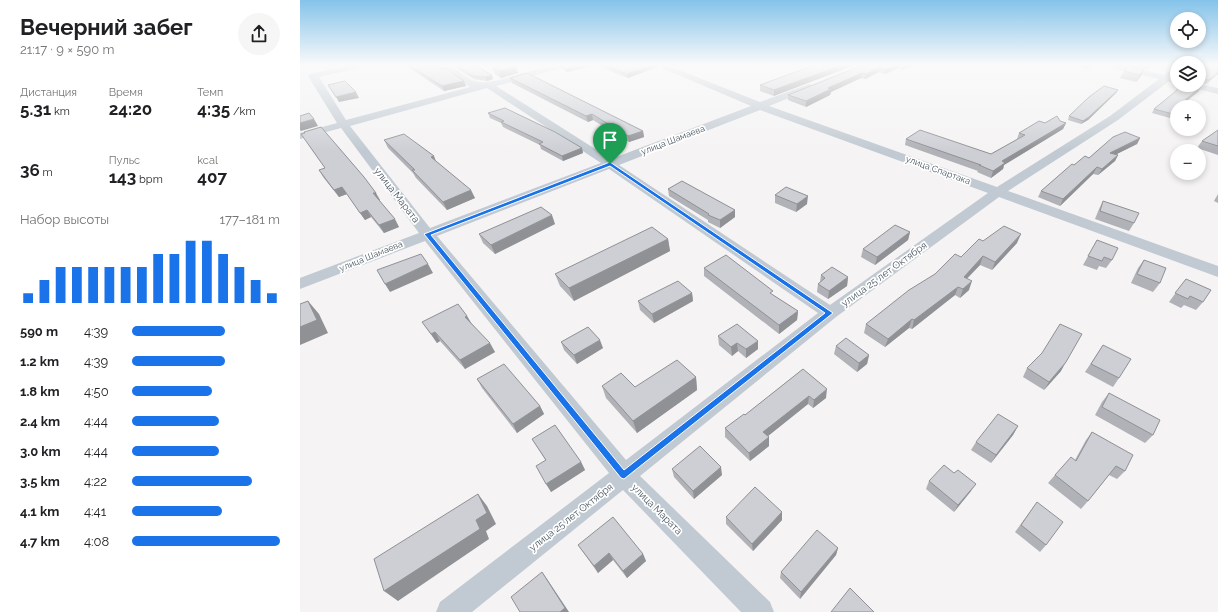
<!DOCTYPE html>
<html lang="ru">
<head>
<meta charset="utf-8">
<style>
  :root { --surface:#fff; --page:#f6f6f6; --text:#202124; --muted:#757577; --accent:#1a73e8 }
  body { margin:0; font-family:Raleway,sans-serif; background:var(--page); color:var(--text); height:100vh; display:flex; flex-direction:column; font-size:15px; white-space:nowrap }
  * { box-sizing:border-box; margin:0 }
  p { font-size:13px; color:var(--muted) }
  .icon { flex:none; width:22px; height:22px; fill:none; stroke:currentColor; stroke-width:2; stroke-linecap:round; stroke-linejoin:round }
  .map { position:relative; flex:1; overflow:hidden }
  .side { display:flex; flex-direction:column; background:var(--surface); width:300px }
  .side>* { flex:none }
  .controls { position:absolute; left:870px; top:12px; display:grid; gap:8px }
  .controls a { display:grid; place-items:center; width:36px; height:36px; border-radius:50%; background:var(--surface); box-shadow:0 2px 6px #0003; font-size:20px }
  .pin { position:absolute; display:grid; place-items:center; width:34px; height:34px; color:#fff; margin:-41px -17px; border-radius:50% 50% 50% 0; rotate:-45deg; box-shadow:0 0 4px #0007 }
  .pin .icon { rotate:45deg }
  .round { display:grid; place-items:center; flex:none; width:42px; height:42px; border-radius:21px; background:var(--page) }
  .summary { display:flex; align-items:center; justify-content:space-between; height:68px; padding:0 20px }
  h1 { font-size:22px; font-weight:700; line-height:30px }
  .figures { display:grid; grid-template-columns:repeat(3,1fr); gap:6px; height:68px; padding:4px 20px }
  .figures div { display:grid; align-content:center }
  .figures b { font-size:17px; font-weight:700 }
  .figures small { font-size:11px; font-weight:400 }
  .figures p { font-size:11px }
  .chart { height:112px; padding:8px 20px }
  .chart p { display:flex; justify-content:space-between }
  .chart svg { width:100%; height:72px; margin-top:4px; stroke:var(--accent); stroke-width:6 }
  ul { padding:0 20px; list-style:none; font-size:13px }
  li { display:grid; grid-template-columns:64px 48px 1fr; align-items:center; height:30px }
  li i { height:10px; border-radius:5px; background:var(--accent) }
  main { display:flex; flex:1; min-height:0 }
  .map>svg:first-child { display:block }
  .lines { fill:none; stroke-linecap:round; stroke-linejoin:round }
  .street { fill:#c1cad2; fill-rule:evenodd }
  .wall { fill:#b0b2b7 }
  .shaded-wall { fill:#909195 }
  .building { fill:#cdcfd5; stroke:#909195 }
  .route { fill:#1a73e8; stroke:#fff; fill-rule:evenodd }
  .labels { text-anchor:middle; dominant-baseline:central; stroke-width:3.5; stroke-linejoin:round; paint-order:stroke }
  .far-street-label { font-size:9px; fill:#4a5661; stroke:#fff }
  .street-label { font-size:10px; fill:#4a5661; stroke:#fff }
</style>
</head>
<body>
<main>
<section class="side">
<div class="summary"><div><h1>Вечерний забег</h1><p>21:17 · 9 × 590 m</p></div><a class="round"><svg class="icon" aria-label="share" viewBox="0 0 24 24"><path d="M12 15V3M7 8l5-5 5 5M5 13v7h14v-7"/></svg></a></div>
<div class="figures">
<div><p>Дистанция</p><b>5.31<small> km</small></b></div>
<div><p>Время</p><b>24:20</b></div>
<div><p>Темп</p><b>4:35<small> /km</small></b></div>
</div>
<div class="figures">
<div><b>36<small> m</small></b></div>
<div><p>Пульс</p><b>143<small> bpm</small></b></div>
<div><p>kcal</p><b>407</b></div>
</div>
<div class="chart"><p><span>Набор высоты</span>177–181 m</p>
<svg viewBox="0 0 160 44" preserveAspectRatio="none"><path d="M5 44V38M15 44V30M25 44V22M35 44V22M45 44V22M55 44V22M65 44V22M75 44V22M85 44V14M95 44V14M105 44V6M115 44V6M125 44V14M135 44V22M145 44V30M155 44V38"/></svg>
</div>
<ul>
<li><b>590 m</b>4:39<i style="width:63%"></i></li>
<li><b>1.2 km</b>4:39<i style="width:63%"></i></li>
<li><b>1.8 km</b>4:50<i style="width:54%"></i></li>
<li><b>2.4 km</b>4:44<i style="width:59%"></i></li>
<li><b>3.0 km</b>4:44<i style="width:59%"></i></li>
<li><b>3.5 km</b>4:22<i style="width:81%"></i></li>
<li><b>4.1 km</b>4:41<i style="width:61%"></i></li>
<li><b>4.7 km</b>4:08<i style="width:100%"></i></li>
</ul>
</section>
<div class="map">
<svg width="918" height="612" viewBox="0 0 918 612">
  <rect width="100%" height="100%" fill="#f5f3f3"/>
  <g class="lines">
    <g class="street">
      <path d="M51 65H66L65 67 19 77 46 120 170 87 140 65C161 65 165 85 187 82 214 79 239 65 266 65L265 67 196 86 311 159 451 106 355 65H366L460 102 509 84 512 85V89L469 106 697 187 810 116 859 79 806 67 805 65H820L864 75 877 67V74L873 77 877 79 876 82H868L818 120 708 191 918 266V277L699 197 536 317 340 476 470 602 474 612H441L323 490 172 612H136L140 602 309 473 125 241 0 289V278L119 233 41 128 0 139V133L37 123 8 76 10 74ZM187 88 301 163 130 228 50 126ZM460 110 688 193 530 305 319 165ZM309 169 518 313 326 460 137 236Z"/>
      <polygon points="899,84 918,88 918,94 889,87 887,85"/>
    </g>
  </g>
  <g class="wall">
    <polygon points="105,65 136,65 166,86 144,91"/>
    <polygon points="263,65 356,65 357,67 328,78 295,65 267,72 262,69 261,66"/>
    <polygon points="515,65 474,96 460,91 460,85"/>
    <polygon points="563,65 613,65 602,70 599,68 585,74 579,72 565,79 561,78 531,92 530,95 506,107 488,100 488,95"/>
    <polygon points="773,65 791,65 787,69"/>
    <polygon points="834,65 852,65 847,70 833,66"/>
    <polygon points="918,65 906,84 899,83 899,70"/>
    <polygon points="158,67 193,79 187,81 174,79 159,70"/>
    <polygon points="192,68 218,73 201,78 195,74"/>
    <polygon points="844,70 841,76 836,82 820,78 824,71"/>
    <polygon points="210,78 343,131 344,137 329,142 293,120 288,122 212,83"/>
    <polygon points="818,90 816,93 788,120 781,124 768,120 769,116"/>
    <polygon points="876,91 899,91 882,105 870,118 852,113 854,109"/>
    <polygon points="188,113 282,148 283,153 263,161 241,149 240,145 203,127 201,123 190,118"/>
    <polygon points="760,121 766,123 763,129 704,165 703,169 691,178 677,172 678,171 605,145 606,139 691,154 717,139 719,133 745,123"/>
    <polygon points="918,130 918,155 897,148 902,141"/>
    <polygon points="840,138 837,144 816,154 818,155 815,161 798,175 793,174 760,206 738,197 741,191 774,165 789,158"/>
    <polygon points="84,140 136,161 175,198 147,210 116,178 113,173 88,148"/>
    <polygon points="19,170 80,200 79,200 99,227 84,233 71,217 65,220 47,194 39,197 23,177"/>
    <polygon points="368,189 435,210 435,217 420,228 408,222 408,220 369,196"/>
    <polygon points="918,194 918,203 914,201"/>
    <polygon points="475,195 507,204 496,212 475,203"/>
    <polygon points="803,201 834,223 829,231 795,219 799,209"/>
    <polygon points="204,224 255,224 195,254 183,243 179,234"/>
    <polygon points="610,232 608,240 575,265 561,257 563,249"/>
    <polygon points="368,239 370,251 274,301 260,286 255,274"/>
    <polygon points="797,240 812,260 806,268 799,266 797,270 783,265"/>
    <polygon points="683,241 717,243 692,270 680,265 667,279 669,290 660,298 655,295 612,329 609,328 585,347 564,333 566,324 635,274 661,257"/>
    <polygon points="844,260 860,283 853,292 831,283 838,268"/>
    <polygon points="404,268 473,295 498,311 497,320 479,334 404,276"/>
    <polygon points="521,275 548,277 547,286 528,299 517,292 518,284 520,282"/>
    <polygon points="886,279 903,302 896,310 884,305 881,308 869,302"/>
    <polygon points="392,293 393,301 354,323 340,310 338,301"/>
    <polygon points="167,316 172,324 195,352 165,369 140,341 137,343 122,322"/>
    <polygon points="418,336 458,349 446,358 438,351 432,356 419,345"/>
    <polygon points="261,342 303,348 277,364 264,350"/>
    <polygon points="803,345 819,378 813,387 785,372"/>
    <polygon points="536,346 569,355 567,364 557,372 534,354"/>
    <polygon points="727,368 761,371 744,390 723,377"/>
    <polygon points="503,369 526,398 513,408 508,404 468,436 469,437 469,446 450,461 425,437 425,428 445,415"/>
    <polygon points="396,377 397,390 337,433 306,398 302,386 335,387"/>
    <polygon points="177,379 240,406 244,414 217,433 182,388"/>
    <polygon points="809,393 853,435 845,443 795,415 802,402"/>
    <polygon points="718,426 713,435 691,463 671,450 676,442"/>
    <polygon points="792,432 825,471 817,479 809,475 788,501 781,509 748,483 755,475 775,460 786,440"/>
    <polygon points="232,439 281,462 285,470 251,492 246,461"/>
    <polygon points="372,469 422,475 394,499 374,477"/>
    <polygon points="629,481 671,491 654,512 626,489"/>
    <polygon points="737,502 746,545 740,552 715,532"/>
    <polygon points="482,512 482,520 453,551 426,524 426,517"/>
    <polygon points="278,545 343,554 346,561 327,578 313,560 298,573"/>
    <polygon points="538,548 536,555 500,599 480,578 481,572"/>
  </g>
  <g class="shaded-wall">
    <polygon points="281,65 295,65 267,72 266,69"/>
    <polygon points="353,65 356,65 357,67 328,78 327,74"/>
    <polygon points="542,65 555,65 474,96 474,90"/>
    <polygon points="596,65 599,65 599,68 585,74 586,69"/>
    <polygon points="603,65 613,65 602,70"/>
    <polygon points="788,65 791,65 787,69"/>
    <polygon points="216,67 218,73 201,78 199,71"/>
    <polygon points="580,67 579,72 565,79 566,74"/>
    <polygon points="844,70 841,76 836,82 839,75"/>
    <polygon points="918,72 918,74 906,84 909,80"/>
    <polygon points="562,73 561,78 531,92 530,95 506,107 506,101 528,88"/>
    <polygon points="192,75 193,79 187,81 185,77"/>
    <polygon points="164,81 166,86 144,91 142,86"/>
    <polygon points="901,87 899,91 879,107 880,104"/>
    <polygon points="818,90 816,93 788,120 781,124 783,121"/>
    <polygon points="56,92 59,98 39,102 36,97"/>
    <polygon points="877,110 877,112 870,118 873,114"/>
    <polygon points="292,114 293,120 288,122 286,116"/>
    <polygon points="14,119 18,126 1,131 0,130 0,123"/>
    <polygon points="766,123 763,129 704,165 703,169 691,178 693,171 702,161"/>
    <polygon points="343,131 344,137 329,142 328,136"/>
    <polygon points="840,138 837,144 807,159 810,153"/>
    <polygon points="282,148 283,153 263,161 262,156"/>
    <polygon points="818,155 815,161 798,175 802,169"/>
    <polygon points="134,156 137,164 131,157"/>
    <polygon points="797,167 793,174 760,206 763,199"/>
    <polygon points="42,187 47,194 39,197 34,190"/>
    <polygon points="171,190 175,198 147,210 143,202"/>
    <polygon points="73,193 76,193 80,200 78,201"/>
    <polygon points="508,196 507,204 496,212 497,204"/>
    <polygon points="67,210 71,217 65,220 60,213"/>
    <polygon points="435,210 435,217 420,228 420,220"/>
    <polygon points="252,215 255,224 195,254 191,245"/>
    <polygon points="95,219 99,227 84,233 79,225"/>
    <polygon points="610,232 608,240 575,265 577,257"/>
    <polygon points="721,234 717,243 692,270 695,262"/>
    <polygon points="368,239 370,251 274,301 269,288"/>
    <polygon points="683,256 680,265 660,285 664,277"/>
    <polygon points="128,264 133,273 90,292 85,284"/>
    <polygon points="548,277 547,286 528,299 529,291"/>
    <polygon points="672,281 669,290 660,298 663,289"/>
    <polygon points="658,287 655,295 612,329 614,320"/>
    <polygon points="392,293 393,301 354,323 352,314"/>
    <polygon points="8,301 19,314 28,333 0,345 0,327"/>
    <polygon points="498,311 497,320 479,334 479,325"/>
    <polygon points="167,316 172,325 165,317"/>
    <polygon points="612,319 609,328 585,347 588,339"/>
    <polygon points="135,332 140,341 137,343 131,334"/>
    <polygon points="300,340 303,348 277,364 274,355"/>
    <polygon points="458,341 458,349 446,358 446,349"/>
    <polygon points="190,343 195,352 165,369 160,360"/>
    <polygon points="437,343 438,351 432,356 431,347"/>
    <polygon points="569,355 567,364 557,372 559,363"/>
    <polygon points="766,362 761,371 744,390 749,382"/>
    <polygon points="396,377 397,390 337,433 333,421"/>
    <polygon points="527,389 526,398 513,408 514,400"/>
    <polygon points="509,396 508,404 463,440 463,432"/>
    <polygon points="240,406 244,414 217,433 213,424"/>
    <polygon points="718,426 713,435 691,463 696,455"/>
    <polygon points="469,437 469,446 450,461 449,453"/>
    <polygon points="281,462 285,470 251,492 246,484"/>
    <polygon points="421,467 422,475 394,499 393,491"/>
    <polygon points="676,484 671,491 654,512 658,505"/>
    <polygon points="178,494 187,506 196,524 186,531 189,539 98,601 84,591 176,520"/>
    <polygon points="482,512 482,520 453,551 452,544"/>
    <polygon points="538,548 536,555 500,599 501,592"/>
    <polygon points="309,553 313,560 298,573 294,566"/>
    <polygon points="343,554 346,561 327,578 323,571"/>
    <polygon points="242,572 247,579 269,612 260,612"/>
  </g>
  <g class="building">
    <polygon points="109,65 136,65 142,69 146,68 164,81 142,86"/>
    <polygon points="164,65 174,65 192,75 185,77 173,76 158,67"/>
    <polygon points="203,65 212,65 216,67 199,71 192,68"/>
    <polygon points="263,65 281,65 266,69 261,66"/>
    <polygon points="304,65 353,65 327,74"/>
    <polygon points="515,65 542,65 474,90 460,85"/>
    <polygon points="563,65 596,65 586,69 580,67 566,74 562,73 528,88 531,89 506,101 488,95"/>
    <polygon points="842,65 851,65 849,66"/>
    <polygon points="906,65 918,65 918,72 909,80 899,79 899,70"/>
    <polygon points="829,66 844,70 839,75 824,71"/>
    <polygon points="227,73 343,131 328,136 292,114 286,116 210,78"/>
    <polygon points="45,81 56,92 36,97 28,85"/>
    <polygon points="880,85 892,85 901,87 880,104 882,105 880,107 877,107 877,110 873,114 854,109 876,91"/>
    <polygon points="804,86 818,90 789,117 783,121 769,116 789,97"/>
    <polygon points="205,108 255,132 282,148 262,156 239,144 243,142 201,122 204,121 188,113"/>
    <polygon points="9,113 14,119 0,123 0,116"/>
    <polygon points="757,116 760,121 766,123 702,161 705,163 693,171 679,165 681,165 606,139 620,130 691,154 725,135 719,133 739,121 745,123"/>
    <polygon points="21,127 64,177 76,193 73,193 95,219 79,225 67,210 60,213 42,187 34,190 19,170 25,168 1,134 5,133 4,132"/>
    <polygon points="918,130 918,146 902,141"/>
    <polygon points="825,132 840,138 810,153 818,155 802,169 797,167 763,199 741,191 772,164 774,165 785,156 789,158 813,137"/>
    <polygon points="104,134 134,156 131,157 171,190 143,202 112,170 115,170 84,140"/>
    <polygon points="382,181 435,210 420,220 408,215 409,214 368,189"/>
    <polygon points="486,187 508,196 497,204 475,195"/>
    <polygon points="803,201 839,213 834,223 800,211"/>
    <polygon points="241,207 252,215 191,245 179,234"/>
    <polygon points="595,225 610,232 577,257 563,249"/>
    <polygon points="704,226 721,234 695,262 683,256 664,277 672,281 663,289 658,287 614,320 612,319 588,339 566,324 609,290 635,274 655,254 661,257 679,239 683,241"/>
    <polygon points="352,227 368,239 269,288 255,274"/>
    <polygon points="797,240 818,248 812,260 804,257 802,261 788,256"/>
    <polygon points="121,254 128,264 85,284 77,270"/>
    <polygon points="426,255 473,291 470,293 498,311 479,325 404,268"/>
    <polygon points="844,260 866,268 860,283 837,274"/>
    <polygon points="532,267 548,277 529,291 518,284 525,278 521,275"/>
    <polygon points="886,279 911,290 903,302 890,296 888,299 875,293"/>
    <polygon points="378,281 392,293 352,314 338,301"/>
    <polygon points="8,301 17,320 0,327 0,304"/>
    <polygon points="158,304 167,316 165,317 190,343 160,360 135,332 131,334 122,322"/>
    <polygon points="437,324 458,341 446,349 437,343 431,347 418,336"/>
    <polygon points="760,324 782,334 766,362 749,382 727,368 742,353"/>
    <polygon points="288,327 300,340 274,355 261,342"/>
    <polygon points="546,338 569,355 559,363 536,346"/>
    <polygon points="803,345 831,359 819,378 791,364"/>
    <polygon points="377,360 396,377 333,421 302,386 321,373 335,387"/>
    <polygon points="204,364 240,406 213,424 177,379"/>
    <polygon points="503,369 527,389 514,400 509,396 463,432 469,437 449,453 425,428 444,414 445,415"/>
    <polygon points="809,393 860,420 853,435 802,407"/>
    <polygon points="698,414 718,426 696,455 676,442"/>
    <polygon points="255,425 281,462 246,484 236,466 246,460 232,439"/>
    <polygon points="792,432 833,455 825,471 816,466 788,501 755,475 771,457 776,461"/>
    <polygon points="400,446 421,467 393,491 372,469"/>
    <polygon points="644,465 654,473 658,470 676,484 658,505 629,481"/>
    <polygon points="455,487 482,512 452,544 426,517"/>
    <polygon points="178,494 187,513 176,520 180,529 84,591 74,559"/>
    <polygon points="737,502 763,522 746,545 721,525"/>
    <polygon points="313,517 343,554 323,571 309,553 294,566 278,545"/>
    <polygon points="517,530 538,548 501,592 481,572"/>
    <polygon points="242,572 265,608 260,612 220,612 211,597"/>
    <polygon points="550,588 574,612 531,612"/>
  </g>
  <linearGradient id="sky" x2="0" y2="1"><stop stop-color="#85c3ea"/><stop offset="0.43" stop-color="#fafafa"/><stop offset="1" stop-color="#fafafa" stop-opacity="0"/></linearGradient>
  <rect width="918" height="151" fill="url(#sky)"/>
  <path class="route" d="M310 162 533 313 324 479 321 478 124 234ZM310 166 525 313 324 470 131 235Z"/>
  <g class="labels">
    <g class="far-street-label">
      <text transform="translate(373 140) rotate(-21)">улица Шамаева</text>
      <text transform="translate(638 170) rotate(20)">улица Спартака</text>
      <text transform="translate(71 256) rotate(-22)">улица Шамаева</text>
    </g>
    <g class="street-label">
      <text transform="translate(97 195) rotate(52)">улица Марата</text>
      <text transform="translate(584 274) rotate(-36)">улица 25 лет Октября</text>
      <text transform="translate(357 509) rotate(45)">улица Марата</text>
      <text transform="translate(271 517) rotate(-38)">улица 25 лет Октября</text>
    </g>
  </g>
</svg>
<div class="controls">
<a><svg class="icon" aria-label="locate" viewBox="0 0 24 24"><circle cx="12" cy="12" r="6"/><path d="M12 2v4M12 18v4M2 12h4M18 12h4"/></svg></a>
<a><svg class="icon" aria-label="layers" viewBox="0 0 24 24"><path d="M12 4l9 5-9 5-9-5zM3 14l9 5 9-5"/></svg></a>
<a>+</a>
<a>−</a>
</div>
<div class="pin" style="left:310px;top:164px;background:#1e9e55"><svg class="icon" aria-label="arrive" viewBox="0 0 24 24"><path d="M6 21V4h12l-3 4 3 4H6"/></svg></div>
</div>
</main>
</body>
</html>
